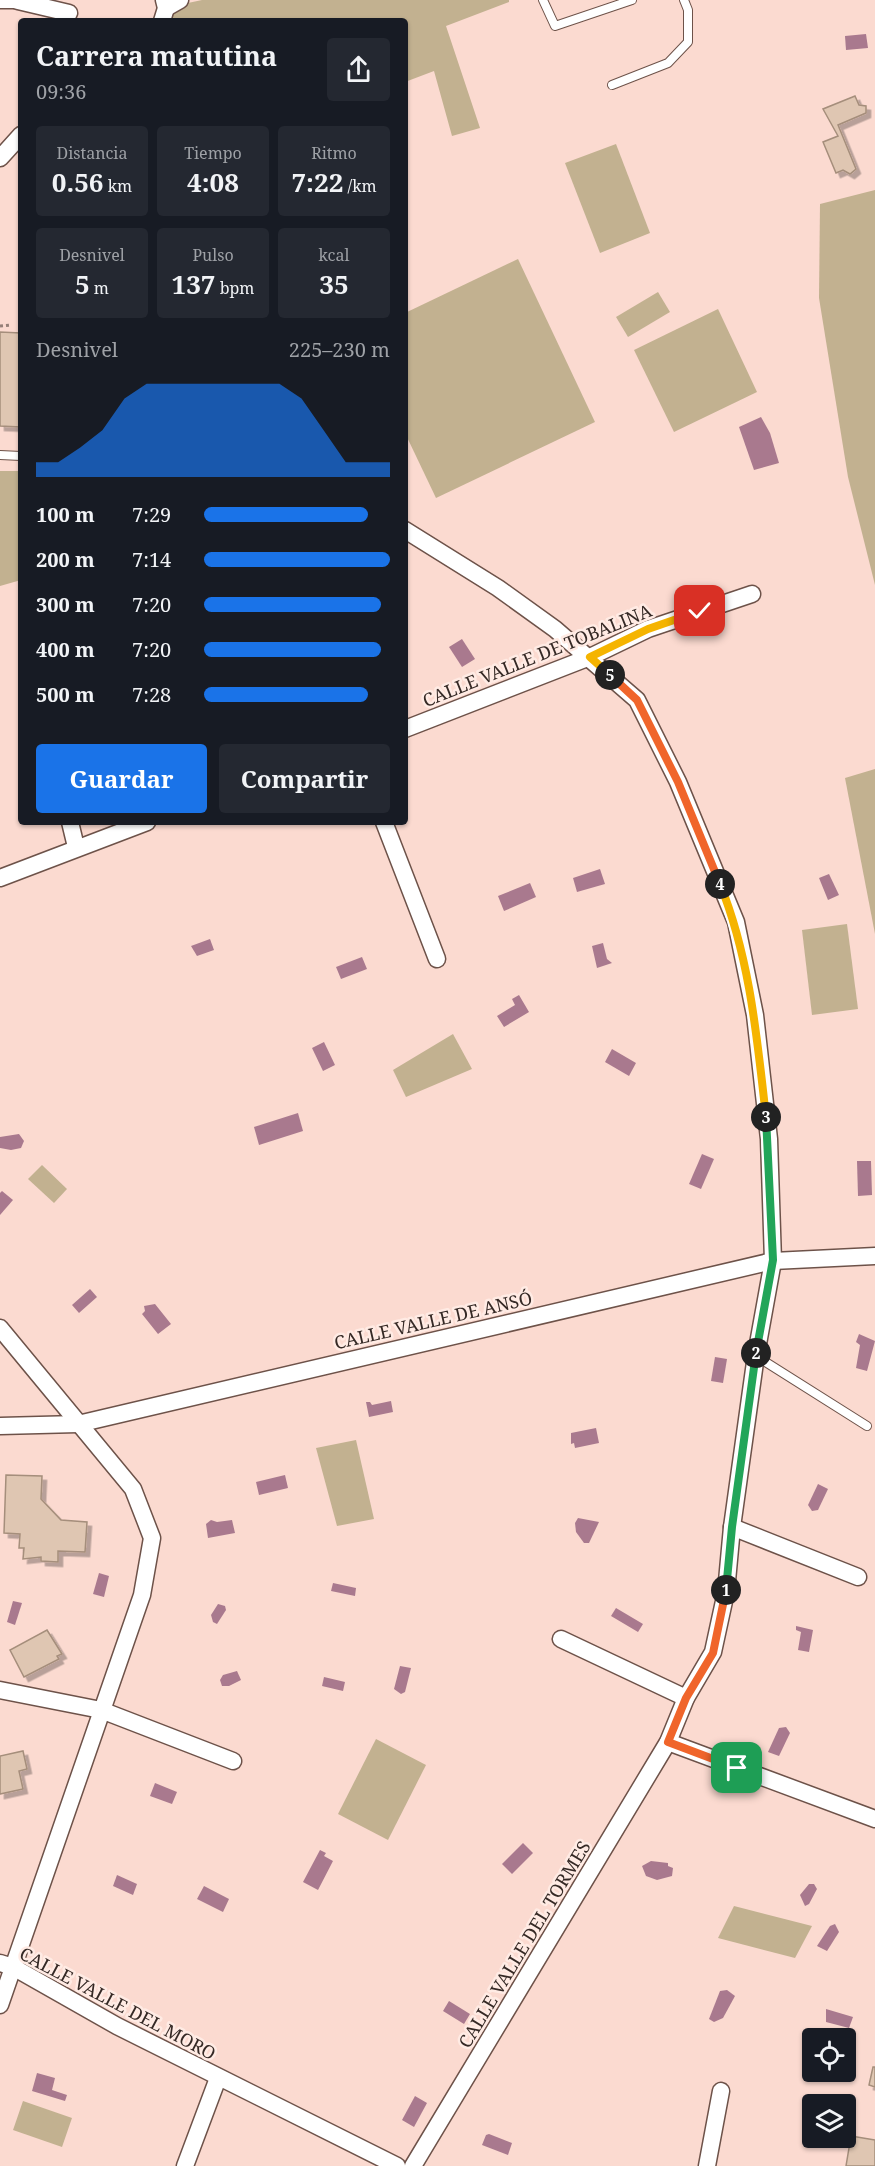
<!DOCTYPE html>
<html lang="es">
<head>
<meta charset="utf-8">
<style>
  :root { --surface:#171b24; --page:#242831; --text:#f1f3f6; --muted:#9ea1a6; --accent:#1a73e8 }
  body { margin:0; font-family:"Noto Serif",serif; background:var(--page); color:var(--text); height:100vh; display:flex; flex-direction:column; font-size:22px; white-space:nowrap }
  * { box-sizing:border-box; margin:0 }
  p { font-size:20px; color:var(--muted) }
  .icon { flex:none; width:33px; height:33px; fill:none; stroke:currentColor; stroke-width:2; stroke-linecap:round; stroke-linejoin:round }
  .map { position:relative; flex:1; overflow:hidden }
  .sheet { position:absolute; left:18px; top:18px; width:390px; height:807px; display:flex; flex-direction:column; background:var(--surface); border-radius:6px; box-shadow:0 2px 4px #0004 }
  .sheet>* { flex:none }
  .buttons { position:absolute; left:802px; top:2028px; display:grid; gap:12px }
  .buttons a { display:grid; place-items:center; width:54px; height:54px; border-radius:6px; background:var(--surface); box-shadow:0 2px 4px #0004; font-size:30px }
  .pin { position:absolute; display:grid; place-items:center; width:51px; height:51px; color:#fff; margin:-26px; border-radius:12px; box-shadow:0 3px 9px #0006 }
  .km { position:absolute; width:30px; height:30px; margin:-15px; border-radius:50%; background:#222; color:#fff; font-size:16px; line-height:30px; text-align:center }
  .round { display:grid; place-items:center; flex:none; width:63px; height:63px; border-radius:6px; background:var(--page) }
  .overview { display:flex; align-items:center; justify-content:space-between; height:102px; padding:0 18px }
  h1 { font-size:27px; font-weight:700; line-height:45px }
  .figures { display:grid; grid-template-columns:repeat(3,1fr); gap:9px; height:102px; padding:6px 18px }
  .figures div { display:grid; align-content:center; border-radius:6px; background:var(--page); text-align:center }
  .figures b { font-size:26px; font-weight:700 }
  .figures small { font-size:16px; font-weight:400 }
  .figures p { font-size:16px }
  .chart { height:168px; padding:12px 18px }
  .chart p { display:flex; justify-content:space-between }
  .chart svg { width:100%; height:108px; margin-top:6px; fill:var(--accent); opacity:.7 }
  .primary-button { display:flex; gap:12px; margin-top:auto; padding:12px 18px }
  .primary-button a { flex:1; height:69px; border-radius:6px; background:var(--accent); color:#fff; font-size:24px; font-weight:700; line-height:69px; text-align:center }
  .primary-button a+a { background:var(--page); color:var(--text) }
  ul { padding:0 18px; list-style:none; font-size:20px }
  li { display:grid; grid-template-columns:96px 72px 1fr; align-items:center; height:45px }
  li i { height:15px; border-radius:8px; background:var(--accent) }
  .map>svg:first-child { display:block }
  .green { fill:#c2b190 }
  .water { fill:#a9798e }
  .building { fill:#dfc6b2; stroke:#a58e7b; stroke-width:1.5; filter:url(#shadow) }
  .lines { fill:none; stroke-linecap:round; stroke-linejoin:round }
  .lane-casing { stroke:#6d5249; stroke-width:10 }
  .street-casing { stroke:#6d5249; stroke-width:19 }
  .path { stroke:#957f78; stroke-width:3; stroke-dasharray:3 3; stroke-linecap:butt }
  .lane { stroke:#fff; stroke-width:8 }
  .street { stroke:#fff; stroke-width:16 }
  .split-1-casing { stroke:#fff; stroke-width:12 }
  .split-2-casing { stroke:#fff; stroke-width:12 }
  .split-3-casing { stroke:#fff; stroke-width:12 }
  .split-4-casing { stroke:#fff; stroke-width:12 }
  .split-5-casing { stroke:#fff; stroke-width:12 }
  .split-6-casing { stroke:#fff; stroke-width:12 }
  .split-1 { stroke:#f0652b; stroke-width:8 }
  .split-2 { stroke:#22a559; stroke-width:8 }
  .split-3 { stroke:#22a559; stroke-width:8 }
  .split-4 { stroke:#f5b400; stroke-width:8 }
  .split-5 { stroke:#f0652b; stroke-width:8 }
  .split-6 { stroke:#f5b400; stroke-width:8 }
  .labels { text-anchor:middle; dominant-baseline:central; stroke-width:5; stroke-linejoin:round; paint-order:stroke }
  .street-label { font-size:18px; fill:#352925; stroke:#ffebe4 }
</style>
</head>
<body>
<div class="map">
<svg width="875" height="2166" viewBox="0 0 875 2166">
  <defs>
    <filter id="shadow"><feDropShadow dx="4.5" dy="4.5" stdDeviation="0" flood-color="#0004"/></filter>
  </defs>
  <rect width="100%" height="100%" fill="#fbdad0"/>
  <g class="green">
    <polygon points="202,0 509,0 509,2 446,26 480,128 452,136 434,71 405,82 405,21 170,21 174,6"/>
    <polygon points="616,144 650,233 600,253 565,163"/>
    <polygon points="875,190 875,585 848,477 819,298 820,204"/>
    <polygon points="518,259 595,422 436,498 405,433 405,313"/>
    <polygon points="658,292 670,312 628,337 616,317"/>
    <polygon points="718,309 757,392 674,432 634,350"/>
    <polygon points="0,471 21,471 21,580 0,586"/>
    <polygon points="875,769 875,934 845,778"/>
    <polygon points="847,924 858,1009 812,1015 802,930"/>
    <polygon points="453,1034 472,1069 406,1097 393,1070"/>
    <polygon points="42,1165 67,1189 54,1203 28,1179"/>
    <polygon points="356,1440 374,1519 337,1526 316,1448"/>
    <polygon points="376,1739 426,1765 388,1840 338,1814"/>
    <polygon points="734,1906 812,1926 795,1958 718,1938"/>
    <polygon points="23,2101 72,2118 62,2147 13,2130"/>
  </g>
  <g class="water">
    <polygon points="866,34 868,48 846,50 845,36"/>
    <polygon points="761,417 770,433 779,463 754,470 739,427"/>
    <polygon points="462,639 475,659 462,667 449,647"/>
    <polygon points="600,869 605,884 577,892 573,878"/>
    <polygon points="829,874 839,895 828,900 819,878"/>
    <polygon points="530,883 536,897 504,911 498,896"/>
    <polygon points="210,939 214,950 197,956 191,946"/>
    <polygon points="603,943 607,959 612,963 597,968 592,946"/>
    <polygon points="362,957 367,969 341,979 336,967"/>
    <polygon points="519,995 529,1012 504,1027 497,1016 515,1005 512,999"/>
    <polygon points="324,1042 335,1065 323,1071 312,1048"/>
    <polygon points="612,1049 636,1063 629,1076 605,1062"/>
    <polygon points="298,1113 303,1131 259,1145 254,1127"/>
    <polygon points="19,1134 24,1141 21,1148 11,1150 0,1148 0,1137"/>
    <polygon points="702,1154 714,1159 701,1189 689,1184"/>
    <polygon points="857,1161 871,1161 872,1195 858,1196"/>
    <polygon points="2,1191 13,1200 0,1215 0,1193"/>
    <polygon points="90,1289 97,1297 79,1313 72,1305"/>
    <polygon points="155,1304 171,1324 158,1334 142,1314 145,1311 144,1306"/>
    <polygon points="859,1334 875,1341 867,1371 856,1368 860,1345 856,1342"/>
    <polygon points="715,1357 727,1359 723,1383 711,1381"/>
    <polygon points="391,1401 393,1412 369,1417 366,1402 370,1402 372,1405"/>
    <polygon points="596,1428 599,1443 575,1448 574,1443 571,1444 571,1433"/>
    <polygon points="285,1475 288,1488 259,1495 256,1482"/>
    <polygon points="818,1484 828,1489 818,1510 812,1511 808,1505"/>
    <polygon points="578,1518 599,1522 589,1543 584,1543 576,1532 575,1523"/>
    <polygon points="211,1520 217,1522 232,1520 235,1533 208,1538 206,1524"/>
    <polygon points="99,1573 109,1576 104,1597 93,1594"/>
    <polygon points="333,1583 356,1588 355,1596 331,1591"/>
    <polygon points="13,1601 22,1603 15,1625 7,1622"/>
    <polygon points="218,1604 225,1606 226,1610 217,1624 213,1622 211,1615"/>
    <polygon points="616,1608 643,1624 638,1632 611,1616"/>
    <polygon points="796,1626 813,1630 809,1652 798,1650 801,1632 796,1630"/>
    <polygon points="400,1666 411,1668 405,1692 401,1694 394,1689"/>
    <polygon points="237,1671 241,1680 229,1686 222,1686 220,1680 223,1675"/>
    <polygon points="324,1677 345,1682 343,1691 322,1686"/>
    <polygon points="786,1727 790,1733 779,1756 768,1752 779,1728"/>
    <polygon points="155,1783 177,1792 172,1804 150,1796"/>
    <polygon points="523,1843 533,1853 512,1874 502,1864"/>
    <polygon points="320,1850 326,1853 324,1856 333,1861 318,1890 303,1882"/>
    <polygon points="651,1861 668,1863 668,1866 673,1868 672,1876 657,1880 646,1876 642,1866"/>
    <polygon points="117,1875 137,1884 133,1895 113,1886"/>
    <polygon points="809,1884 814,1884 817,1889 809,1904 805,1906 800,1895"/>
    <polygon points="204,1886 229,1899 223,1912 197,1899"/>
    <polygon points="835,1924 839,1932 827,1951 817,1946 830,1926"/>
    <polygon points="727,1990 735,1996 723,2018 714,2022 709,2019 720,1991"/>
    <polygon points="449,2001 470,2014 464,2024 443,2011"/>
    <polygon points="826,2009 853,2017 849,2028 826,2022"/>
    <polygon points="37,2073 55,2078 52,2090 67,2095 65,2101 32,2091"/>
    <polygon points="415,2096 427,2103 414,2127 402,2120"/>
    <polygon points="489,2134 512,2143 508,2155 482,2145 486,2135"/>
  </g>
  <g class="building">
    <polygon points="855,96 859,105 866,106 866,113 838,125 856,169 850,174 843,170 836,173 823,142 838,136 823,109"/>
    <polygon points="20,247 21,427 0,426 0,332 21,333"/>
    <polygon points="6,1475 42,1476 41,1499 61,1520 87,1522 85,1552 58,1551 58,1562 41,1561 41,1557 23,1559 24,1548 19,1548 20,1534 4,1533"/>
    <polygon points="47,1630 62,1654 57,1656 59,1659 24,1677 10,1650"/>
    <polygon points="23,1751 27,1769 19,1771 23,1789 0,1794 0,1756"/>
    <polygon points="873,2067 875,2067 875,2087 869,2085"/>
    <polygon points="851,2136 875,2140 875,2166 846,2166"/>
  </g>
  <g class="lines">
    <defs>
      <g id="lane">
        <polyline points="543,0 555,26 632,0"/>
        <polyline points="612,85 668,63 688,42 688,10 684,0"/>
        <polyline points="0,455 21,456"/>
        <polyline points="756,1356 867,1426"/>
      </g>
      <g id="street">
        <polyline points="0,0 22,0"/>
        <polyline points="18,1 69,13"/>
        <polyline points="166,8 180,0"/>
        <polyline points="162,21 166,8 164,0"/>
        <polyline points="0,158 21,135"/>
        <polyline points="405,530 498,588 555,629 637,700 678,782 736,922 755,1015 769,1139 773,1261 756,1355 732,1527 726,1592 713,1652 686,1698 668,1742 413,2166"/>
        <polyline points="405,729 590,657 648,629 752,594"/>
        <polyline points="70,822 76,847"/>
        <polyline points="384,822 437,959"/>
        <polyline points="0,878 147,822"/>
        <polyline points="0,1328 133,1489 152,1538 142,1595 0,2005"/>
        <polyline points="0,1426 78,1424 773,1261 875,1256"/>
        <polyline points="732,1527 858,1577"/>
        <polyline points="561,1639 686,1698"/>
        <polyline points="0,1690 101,1710 233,1761"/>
        <polyline points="668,1742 875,1819"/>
        <polyline points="0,1963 13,1967 117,2026 397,2166"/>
        <polyline points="185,2166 218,2078"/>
        <polyline points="707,2166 721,2091"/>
      </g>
    </defs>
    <use href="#lane" class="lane-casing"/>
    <use href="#street" class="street-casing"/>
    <polyline class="path" points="0,326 11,325"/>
    <use href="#lane" class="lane"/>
    <use href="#street" class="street"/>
  </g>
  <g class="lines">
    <defs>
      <polyline id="split-1" points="726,1590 713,1653 686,1698 668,1742 737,1768"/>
      <polyline id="split-2" points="726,1590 732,1527 756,1353"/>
      <polyline id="split-3" points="756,1353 773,1260 766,1117"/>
      <path id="split-4" d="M720 884C750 958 757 1038 766 1117"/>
      <polyline id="split-5" points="610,675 637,700 678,782 720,884"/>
      <polyline id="split-6" points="610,675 590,657 648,629 700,611"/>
    </defs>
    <use href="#split-1" class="split-1-casing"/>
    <use href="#split-2" class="split-2-casing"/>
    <use href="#split-3" class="split-3-casing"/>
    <use href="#split-4" class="split-4-casing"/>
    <use href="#split-5" class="split-5-casing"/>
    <use href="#split-6" class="split-6-casing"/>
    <use href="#split-1" class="split-1"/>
    <use href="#split-2" class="split-2"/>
    <use href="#split-3" class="split-3"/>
    <use href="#split-4" class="split-4"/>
    <use href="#split-5" class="split-5"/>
    <use href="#split-6" class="split-6"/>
  </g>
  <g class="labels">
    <g class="street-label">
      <text transform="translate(537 655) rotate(-22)">CALLE VALLE DE TOBALINA</text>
      <text transform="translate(433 1320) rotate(-13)">CALLE VALLE DE ANSÓ</text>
      <text transform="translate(524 1944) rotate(-59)">CALLE VALLE DEL TORMES</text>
      <text transform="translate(118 2003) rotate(28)">CALLE VALLE DEL MORO</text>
    </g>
  </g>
</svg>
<div class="buttons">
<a><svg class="icon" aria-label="locate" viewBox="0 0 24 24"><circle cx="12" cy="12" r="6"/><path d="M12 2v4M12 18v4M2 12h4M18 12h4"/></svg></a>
<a><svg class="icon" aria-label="layers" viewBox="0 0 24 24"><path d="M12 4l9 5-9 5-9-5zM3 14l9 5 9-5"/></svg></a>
</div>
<div class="pin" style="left:737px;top:1768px;background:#1e9e55"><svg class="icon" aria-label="arrive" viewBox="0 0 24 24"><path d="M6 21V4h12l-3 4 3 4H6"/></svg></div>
<div class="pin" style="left:700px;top:611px;background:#d93025"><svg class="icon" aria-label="check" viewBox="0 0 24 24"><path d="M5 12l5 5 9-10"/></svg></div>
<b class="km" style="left:726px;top:1590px">1</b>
<b class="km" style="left:756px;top:1353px">2</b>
<b class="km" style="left:766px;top:1117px">3</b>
<b class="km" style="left:720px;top:884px">4</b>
<b class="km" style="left:610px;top:675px">5</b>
<section class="sheet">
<div class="overview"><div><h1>Carrera matutina</h1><p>09:36</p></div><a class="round"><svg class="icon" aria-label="share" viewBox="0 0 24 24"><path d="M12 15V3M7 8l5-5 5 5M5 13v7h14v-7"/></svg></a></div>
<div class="figures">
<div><p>Distancia</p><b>0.56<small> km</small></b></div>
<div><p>Tiempo</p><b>4:08</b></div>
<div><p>Ritmo</p><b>7:22<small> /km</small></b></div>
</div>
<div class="figures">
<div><p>Desnivel</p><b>5<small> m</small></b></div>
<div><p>Pulso</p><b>137<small> bpm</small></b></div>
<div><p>kcal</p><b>35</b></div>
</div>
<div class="chart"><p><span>Desnivel</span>225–230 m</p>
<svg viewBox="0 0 160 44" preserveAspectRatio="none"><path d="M0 44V38L10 38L20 32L30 25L40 12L50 6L60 6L70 6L80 6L90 6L100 6L110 6L120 12L130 25L140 38L150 38L160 38V44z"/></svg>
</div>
<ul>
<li><b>100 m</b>7:29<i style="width:88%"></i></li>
<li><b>200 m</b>7:14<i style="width:100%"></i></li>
<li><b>300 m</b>7:20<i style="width:95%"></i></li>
<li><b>400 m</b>7:20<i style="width:95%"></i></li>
<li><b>500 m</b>7:28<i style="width:88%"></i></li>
</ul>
<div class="primary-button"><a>Guardar</a><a>Compartir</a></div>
</section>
</div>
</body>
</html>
